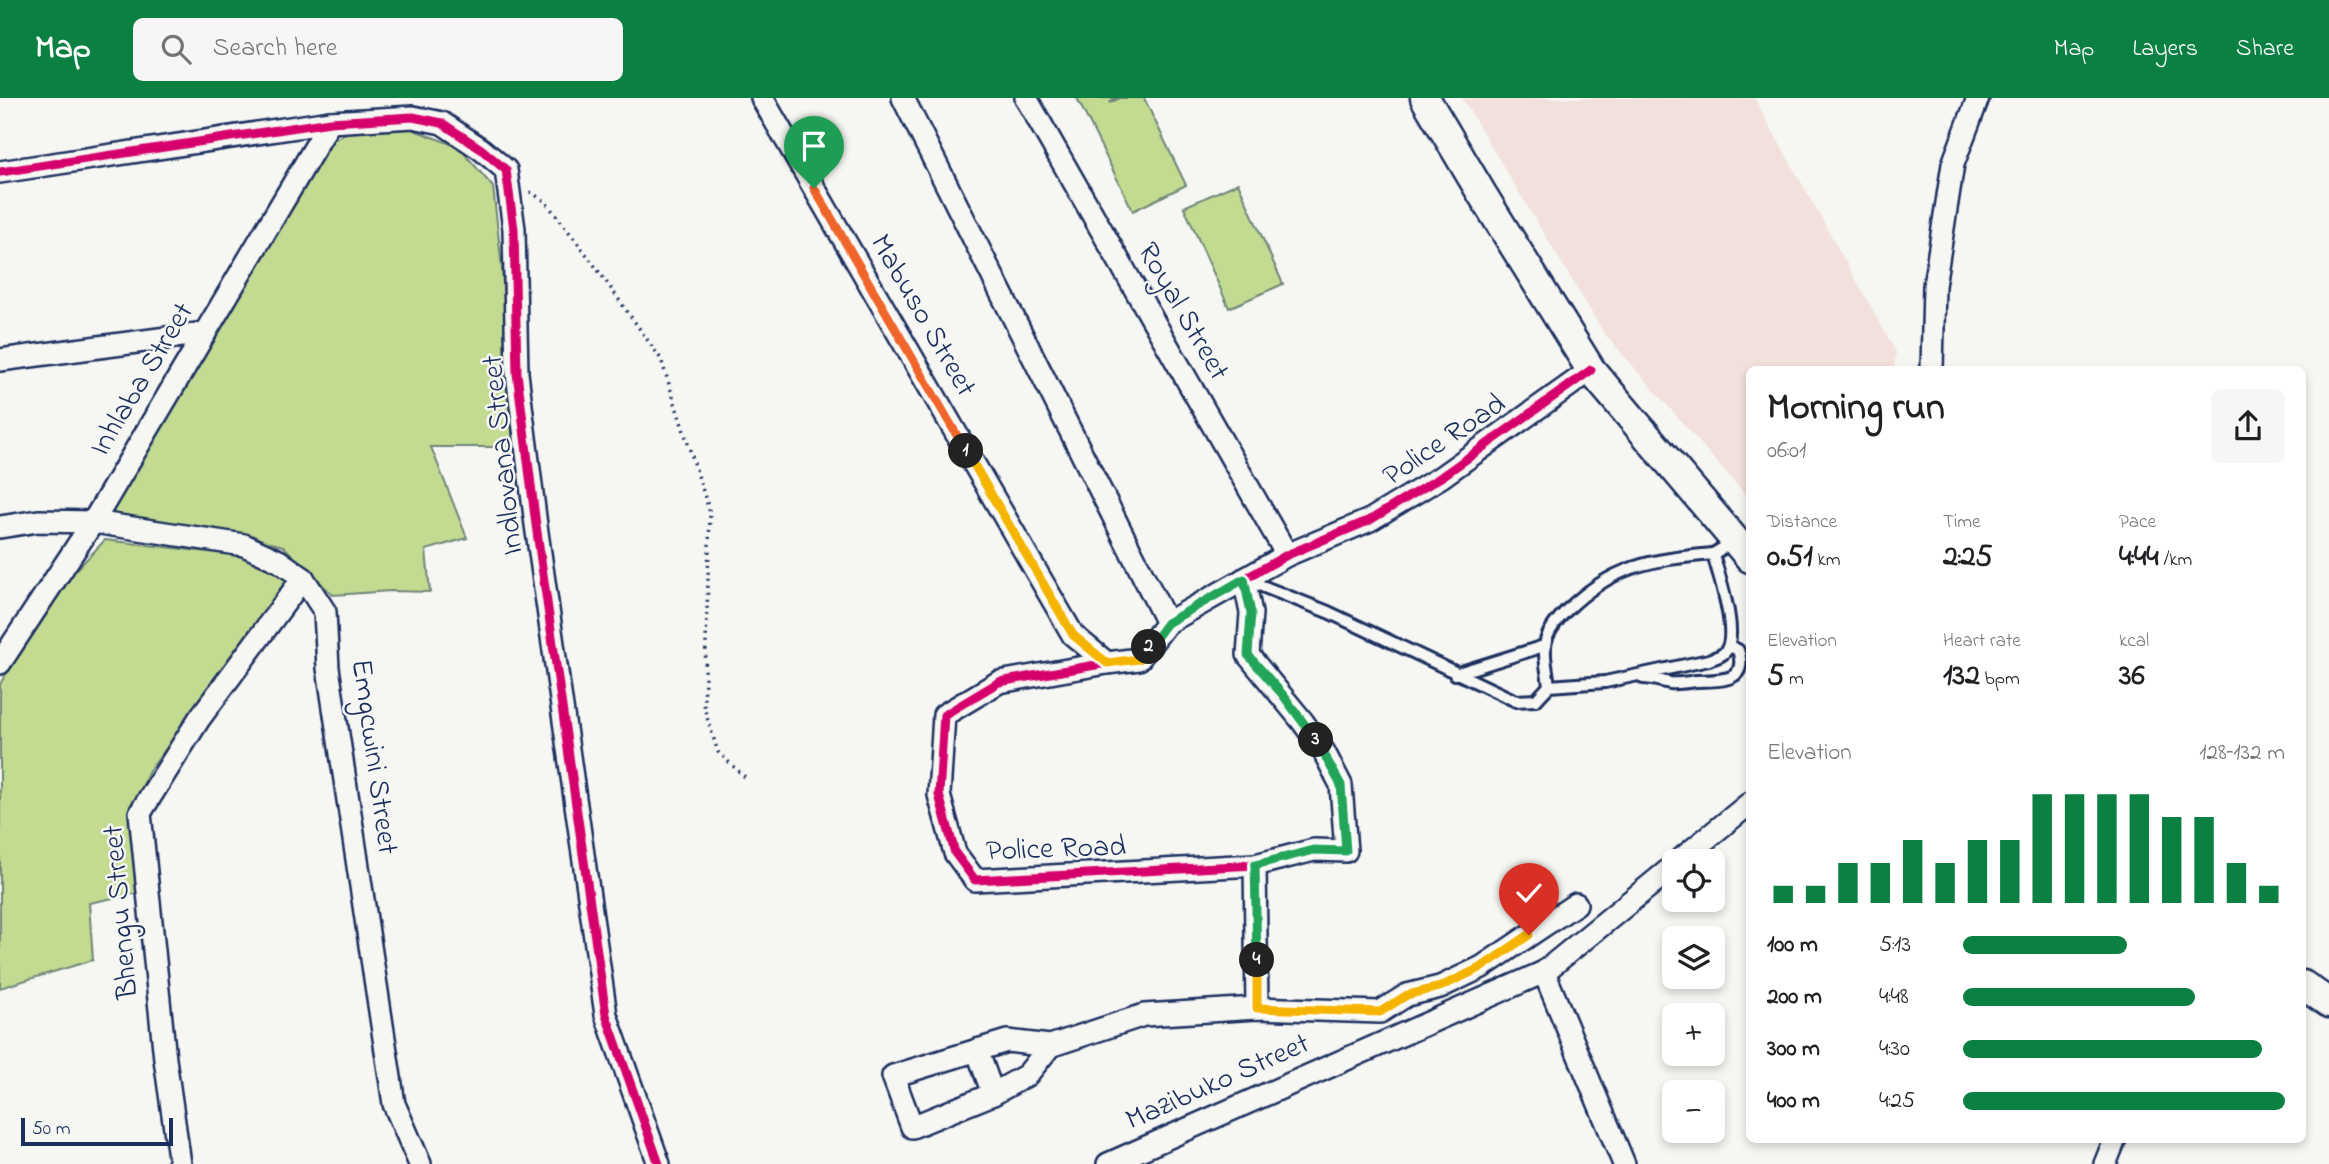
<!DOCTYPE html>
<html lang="en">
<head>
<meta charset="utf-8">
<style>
  :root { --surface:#fff; --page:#f6f6f6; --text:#202124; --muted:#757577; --accent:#0b8043 }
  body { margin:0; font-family:"Indie Flower",sans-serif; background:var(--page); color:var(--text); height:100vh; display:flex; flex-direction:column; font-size:26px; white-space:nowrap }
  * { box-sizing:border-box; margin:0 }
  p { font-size:23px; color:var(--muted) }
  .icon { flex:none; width:38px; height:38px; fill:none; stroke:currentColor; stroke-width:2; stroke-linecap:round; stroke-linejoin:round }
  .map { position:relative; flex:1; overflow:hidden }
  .drawer { position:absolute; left:1746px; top:268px; width:560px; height:777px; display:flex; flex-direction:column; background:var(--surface); border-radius:10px; box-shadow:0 4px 10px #0003 }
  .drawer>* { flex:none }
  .fabs { position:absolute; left:1662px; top:751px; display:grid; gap:14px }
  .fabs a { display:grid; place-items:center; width:63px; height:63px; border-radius:10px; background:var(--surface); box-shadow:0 4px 10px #0003; font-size:35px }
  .scale { position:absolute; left:21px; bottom:18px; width:152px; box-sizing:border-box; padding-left:7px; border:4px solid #1b2f5e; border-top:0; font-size:19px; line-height:24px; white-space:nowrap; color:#1b2f5e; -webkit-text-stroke:5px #f6f6f2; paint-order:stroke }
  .pin { position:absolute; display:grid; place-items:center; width:60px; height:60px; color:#fff; margin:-72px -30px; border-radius:50% 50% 50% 0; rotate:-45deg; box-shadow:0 0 7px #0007 }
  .pin .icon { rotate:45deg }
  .km { position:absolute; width:35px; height:35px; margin:-18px; border-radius:50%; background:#222; color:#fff; font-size:19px; line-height:35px; text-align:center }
  .round { display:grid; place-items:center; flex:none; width:74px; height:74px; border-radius:10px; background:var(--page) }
  .head { display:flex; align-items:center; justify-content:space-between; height:119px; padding:0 21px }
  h1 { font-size:38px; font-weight:800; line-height:52px }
  .figures { display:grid; grid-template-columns:repeat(3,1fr); gap:10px; height:119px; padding:7px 21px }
  .figures div { display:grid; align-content:center }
  .figures b { font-size:30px; font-weight:800 }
  .figures small { font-size:19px; font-weight:400 }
  .figures p { font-size:19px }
  .chart { height:196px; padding:14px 21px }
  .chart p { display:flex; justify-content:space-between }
  .chart svg { width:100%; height:126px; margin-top:7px; stroke:var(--accent); stroke-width:6 }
  ul { padding:0 21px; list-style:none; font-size:23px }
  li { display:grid; grid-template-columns:112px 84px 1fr; align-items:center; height:52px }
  li i { height:18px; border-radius:9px; background:var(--accent) }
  header { display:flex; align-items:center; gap:42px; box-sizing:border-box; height:98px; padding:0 35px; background:var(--accent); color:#fff }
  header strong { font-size:33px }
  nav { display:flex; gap:38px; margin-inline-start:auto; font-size:24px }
  .search { width:490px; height:63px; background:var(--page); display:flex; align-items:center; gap:18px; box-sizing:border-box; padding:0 24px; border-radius:10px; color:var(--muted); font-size:26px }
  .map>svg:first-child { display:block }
  .built { fill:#f1e0db }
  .green { fill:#c2db91; stroke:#6e8578; stroke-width:2 }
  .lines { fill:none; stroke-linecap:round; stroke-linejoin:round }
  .lane-casing { stroke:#1b2f5e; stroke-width:16 }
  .street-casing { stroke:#1b2f5e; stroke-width:26 }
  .secondary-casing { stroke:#1b2f5e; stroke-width:33 }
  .path { stroke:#1b2f5e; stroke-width:3.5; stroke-dasharray:2 5; stroke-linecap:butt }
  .lane { stroke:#f6f6f2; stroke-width:10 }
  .street { stroke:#f6f6f2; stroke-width:21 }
  .secondary { stroke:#f6f6f2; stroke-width:28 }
  .cycleway-casing { stroke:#f6f6f2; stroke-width:13 }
  .cycleway { stroke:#d6006c; stroke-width:9 }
  .split-1-casing { stroke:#fff; stroke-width:14 }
  .split-2-casing { stroke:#fff; stroke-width:14 }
  .split-3-casing { stroke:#fff; stroke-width:14 }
  .split-4-casing { stroke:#fff; stroke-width:14 }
  .split-5-casing { stroke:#fff; stroke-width:14 }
  .split-1 { stroke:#f0652b; stroke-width:9 }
  .split-2 { stroke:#f5b400; stroke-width:9 }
  .split-3 { stroke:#22a559; stroke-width:9 }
  .split-4 { stroke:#22a559; stroke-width:9 }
  .split-5 { stroke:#f5b400; stroke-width:9 }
  .labels { text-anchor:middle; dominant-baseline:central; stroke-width:5; stroke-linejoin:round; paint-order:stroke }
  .street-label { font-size:30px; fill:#1b2f5e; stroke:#f6f6f2 }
</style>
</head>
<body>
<header>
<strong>Map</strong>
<div class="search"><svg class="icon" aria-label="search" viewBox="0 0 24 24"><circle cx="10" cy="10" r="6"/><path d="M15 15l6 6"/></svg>Search here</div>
<nav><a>Map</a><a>Layers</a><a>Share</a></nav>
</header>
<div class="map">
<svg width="2329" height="1066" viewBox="0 0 2329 1066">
  <rect width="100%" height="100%" fill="#f6f6f2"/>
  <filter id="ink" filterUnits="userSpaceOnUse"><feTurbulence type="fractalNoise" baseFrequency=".0143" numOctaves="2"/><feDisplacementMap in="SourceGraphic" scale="14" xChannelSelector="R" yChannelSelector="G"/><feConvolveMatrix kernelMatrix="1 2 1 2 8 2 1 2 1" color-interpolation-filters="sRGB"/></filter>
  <g filter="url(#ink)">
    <polygon class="built" points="1462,0 1754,0 1896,254 1894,271 1750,271 1750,402 1604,235"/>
    <g class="green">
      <polygon points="1077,0 1116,0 1109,5 1120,0 1144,0 1186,87 1133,113"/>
      <polygon points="406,29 459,49 493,89 502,170 513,349 431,349 467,440 426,452 430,494 391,493 333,497 283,448 213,430 104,417 313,54 353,31"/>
      <polygon points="1238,85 1283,186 1229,210 1184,109"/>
      <polygon points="105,442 242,458 273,469 294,483 149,673 132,712 143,794 89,805 93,862 0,890 0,586 55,494"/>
    </g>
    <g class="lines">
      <defs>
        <g id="lane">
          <path d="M1244 481 1328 514 1516 603 1536 602 1549 588 1605 584 1709 562C1714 560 1721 558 1724 555 1741 540 1718 475 1713 456L1735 443"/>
          <polyline points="1455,576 1544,548"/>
          <path d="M1643 580C1653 580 1660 583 1670 585 1678 586 1688 584 1697 583 1720 582 1749 585 1738 552L1729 548"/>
          <path d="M1549 588C1548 576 1544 562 1545 550 1545 537 1557 522 1566 513 1613 467 1650 462 1713 456"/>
        </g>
        <g id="street">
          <polyline points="762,0 1073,537 1107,565"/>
          <polyline points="903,0 1167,525"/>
          <polyline points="1026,0 1287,457"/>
          <polyline points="0,74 330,24 413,19 442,25 481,51 506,72 514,131 517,275 536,427 606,917 659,1066"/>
          <polyline points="0,262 205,235"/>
          <polyline points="1932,271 1934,188 1953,66 1978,0"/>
          <polyline points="0,429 38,423 93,424 244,447 279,463 303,480 325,514 328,570 394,1006 420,1066"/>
          <polyline points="1244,481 1251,515 1248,557 1303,624 1324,654 1341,687 1346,753 1314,752 1255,767 975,782 955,755 939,697 944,617 999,584 1107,565 1139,561 1167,525 1287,457 1370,422 1441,379 1591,272"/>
          <polyline points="0,565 93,424 330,24"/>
          <polyline points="1679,763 1750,705"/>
          <polyline points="1255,767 1257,910"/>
          <polyline points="1544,874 1624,1066"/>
          <polyline points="1050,948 1027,977 993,996 912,1029 893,978 1007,943 1050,948 1144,917 1257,910 1380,914 1407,897 1440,889 1482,869 1576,806"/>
          <polyline points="977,952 993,996"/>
          <polyline points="180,1066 165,961 140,715 199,621 303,480"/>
          <polyline points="1108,1066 1544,874 1675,767"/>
          <polyline points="2105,1066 2115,1041"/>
        </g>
        <g id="secondary">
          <polyline points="1425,0 1482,96 1591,272 1750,460"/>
          <polyline points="2303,887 2329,905"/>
        </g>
      </defs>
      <use href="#lane" class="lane-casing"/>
      <use href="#street" class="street-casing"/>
      <use href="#secondary" class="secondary-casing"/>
      <polyline class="path" points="530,94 545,103 590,161 661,261 710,415 704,610 718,654 746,680"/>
      <use href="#lane" class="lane"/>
      <use href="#street" class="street"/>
      <use href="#secondary" class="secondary"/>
      <defs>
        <g id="cycleway">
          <polyline points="0,74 330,24 413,19 442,25 481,51 506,72 514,131 517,275 536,427 606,917 659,1066"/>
          <polyline points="1244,481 1251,515 1248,557 1303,624 1324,654 1341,687 1346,753 1314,752 1255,767 975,782 955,755 939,697 944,617 999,584 1107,565 1139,561 1167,525 1287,457 1370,422 1441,379 1591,272"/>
        </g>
      </defs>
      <use href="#cycleway" class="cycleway-casing"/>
      <use href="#cycleway" class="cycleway"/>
    </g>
  </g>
  <g class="lines" filter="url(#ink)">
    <defs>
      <polyline id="split-1" points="814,90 966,353"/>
      <polyline id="split-2" points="966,353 1073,537 1107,565 1139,561 1149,549"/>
      <polyline id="split-3" points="1149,549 1167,525 1244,481 1251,515 1248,557 1283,597 1316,642"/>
      <polyline id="split-4" points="1257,862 1255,767 1314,752 1346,753 1341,687 1316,642"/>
      <polyline id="split-5" points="1257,862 1257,910 1380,914 1407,897 1440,889 1482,869 1529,837"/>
    </defs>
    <use href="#split-1" class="split-1-casing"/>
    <use href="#split-2" class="split-2-casing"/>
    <use href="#split-3" class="split-3-casing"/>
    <use href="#split-4" class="split-4-casing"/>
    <use href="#split-5" class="split-5-casing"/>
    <use href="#split-1" class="split-1"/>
    <use href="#split-2" class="split-2"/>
    <use href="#split-3" class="split-3"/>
    <use href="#split-4" class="split-4"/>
    <use href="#split-5" class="split-5"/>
  </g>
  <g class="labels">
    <g class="street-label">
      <text transform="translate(1182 214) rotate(60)">Royal Street</text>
      <text transform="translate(922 218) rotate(60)">Mabuso Street</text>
      <text transform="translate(143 282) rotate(-59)">Inhlaba Street</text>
      <text transform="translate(1445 343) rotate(-34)">Police Road</text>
      <text transform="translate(504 357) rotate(-96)">Indlovana Street</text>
      <text transform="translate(373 659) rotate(82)">Emgcwini Street</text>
      <text transform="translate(1056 752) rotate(-2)">Police Road</text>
      <text transform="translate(122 814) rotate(-95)">Bhengu Street</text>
      <text transform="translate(1218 985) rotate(-24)">Mazibuko Street</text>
    </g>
  </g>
</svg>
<div class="fabs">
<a><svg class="icon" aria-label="locate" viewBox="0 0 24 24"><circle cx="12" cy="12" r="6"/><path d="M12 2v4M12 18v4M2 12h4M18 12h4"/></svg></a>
<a><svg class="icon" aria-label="layers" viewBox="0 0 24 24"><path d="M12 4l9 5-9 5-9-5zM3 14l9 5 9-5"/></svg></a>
<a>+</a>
<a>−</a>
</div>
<div class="scale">50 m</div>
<div class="pin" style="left:814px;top:90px;background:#1e9e55"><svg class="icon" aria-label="arrive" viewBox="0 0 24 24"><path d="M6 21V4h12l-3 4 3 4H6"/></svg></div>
<div class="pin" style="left:1529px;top:837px;background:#d93025"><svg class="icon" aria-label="check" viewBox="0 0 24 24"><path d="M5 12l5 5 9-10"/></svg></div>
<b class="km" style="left:966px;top:353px">1</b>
<b class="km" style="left:1149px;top:549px">2</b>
<b class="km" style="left:1316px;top:642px">3</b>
<b class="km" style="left:1257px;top:862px">4</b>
<section class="drawer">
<div class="head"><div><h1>Morning run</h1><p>06:01</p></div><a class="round"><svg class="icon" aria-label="share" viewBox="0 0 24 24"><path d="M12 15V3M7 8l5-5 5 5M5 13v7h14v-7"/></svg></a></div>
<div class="figures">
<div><p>Distance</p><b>0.51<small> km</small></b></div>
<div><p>Time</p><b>2:25</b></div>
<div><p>Pace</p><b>4:44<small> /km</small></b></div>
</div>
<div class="figures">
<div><p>Elevation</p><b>5<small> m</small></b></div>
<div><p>Heart rate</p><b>132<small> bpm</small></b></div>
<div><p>kcal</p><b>36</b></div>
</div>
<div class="chart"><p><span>Elevation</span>128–132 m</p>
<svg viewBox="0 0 160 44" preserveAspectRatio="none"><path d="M5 44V38M15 44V38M25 44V30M35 44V30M45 44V22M55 44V30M65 44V22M75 44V22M85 44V6M95 44V6M105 44V6M115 44V6M125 44V14M135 44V14M145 44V30M155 44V38"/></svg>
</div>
<ul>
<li><b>100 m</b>5:13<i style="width:51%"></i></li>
<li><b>200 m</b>4:48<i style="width:72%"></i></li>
<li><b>300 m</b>4:30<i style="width:93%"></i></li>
<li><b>400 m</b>4:25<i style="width:100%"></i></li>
</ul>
</section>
</div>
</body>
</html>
